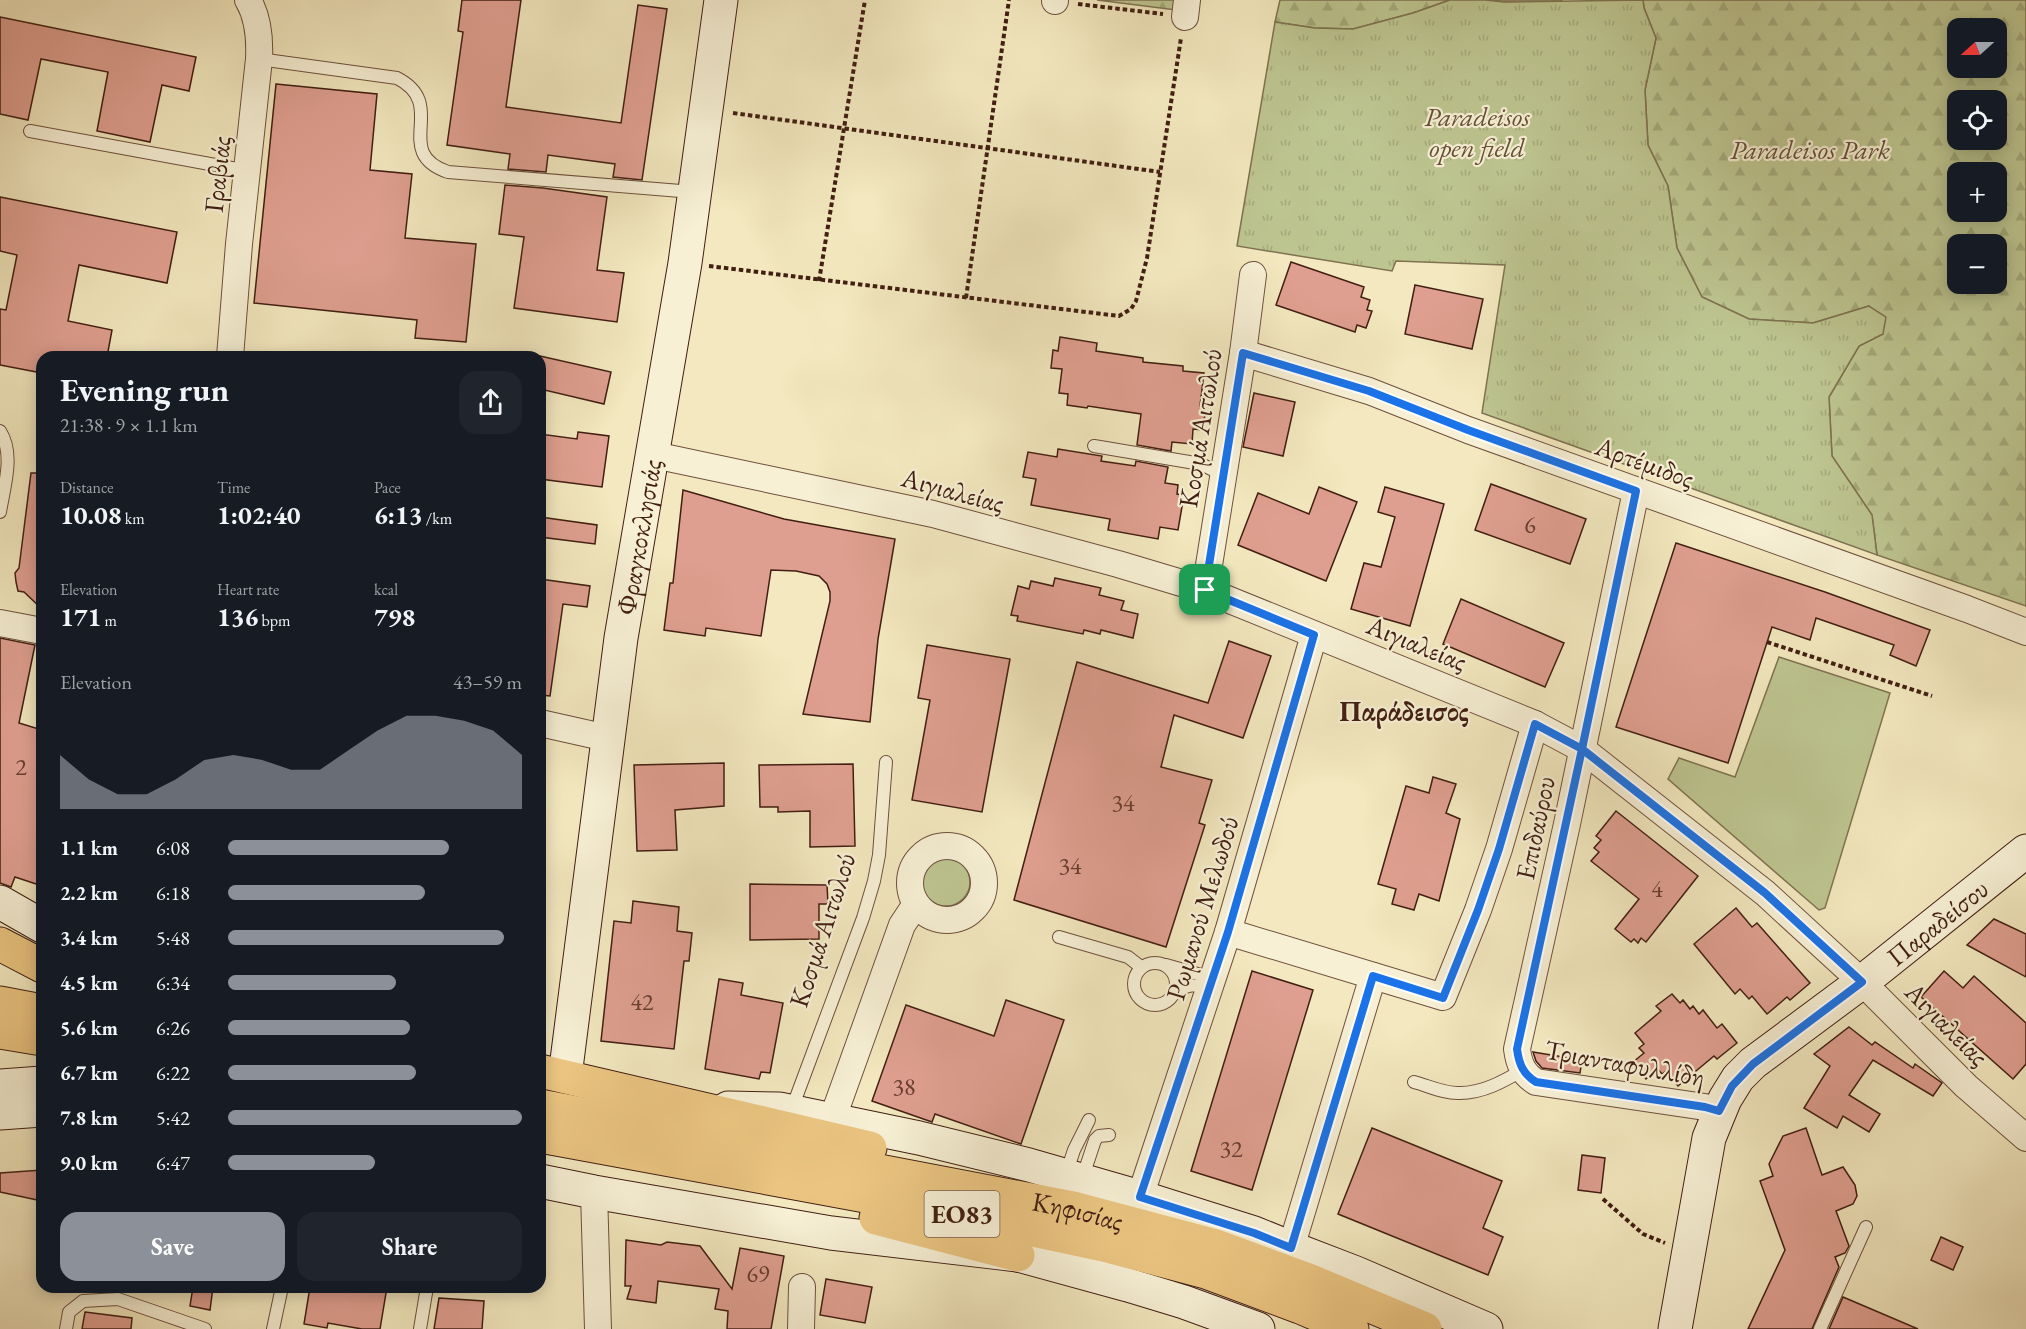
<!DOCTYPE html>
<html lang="en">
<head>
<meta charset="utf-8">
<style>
  :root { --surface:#171b24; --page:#20242c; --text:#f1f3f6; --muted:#9ea1a6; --accent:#8c9099 }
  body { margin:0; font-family:"EB Garamond",serif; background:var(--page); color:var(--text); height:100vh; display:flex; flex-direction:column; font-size:22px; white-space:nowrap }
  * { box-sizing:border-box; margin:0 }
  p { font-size:20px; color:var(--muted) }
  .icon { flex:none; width:33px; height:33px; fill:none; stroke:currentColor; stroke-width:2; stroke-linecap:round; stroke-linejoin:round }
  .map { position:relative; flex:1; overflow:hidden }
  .drawer { position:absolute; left:36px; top:351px; width:510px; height:942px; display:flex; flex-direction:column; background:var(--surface); border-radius:18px; box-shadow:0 3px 15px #0003 }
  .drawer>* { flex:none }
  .needle { width:39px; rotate:249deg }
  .controls { position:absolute; left:1947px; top:18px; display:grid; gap:12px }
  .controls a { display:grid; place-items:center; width:60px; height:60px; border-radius:12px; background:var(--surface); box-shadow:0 3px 15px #0003; font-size:30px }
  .pin { position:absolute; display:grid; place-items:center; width:51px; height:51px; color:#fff; margin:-26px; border-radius:12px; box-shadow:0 3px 9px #0006 }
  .round { display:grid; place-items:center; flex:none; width:63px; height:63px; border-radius:18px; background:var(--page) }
  .head { display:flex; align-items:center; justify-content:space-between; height:102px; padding:0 24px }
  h1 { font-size:33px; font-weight:700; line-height:45px }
  .stats { display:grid; grid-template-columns:repeat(3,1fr); gap:9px; height:102px; padding:6px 24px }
  .stats div { display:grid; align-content:center }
  .stats b { font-size:26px; font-weight:700 }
  .stats small { font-size:16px; font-weight:400 }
  .stats p { font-size:16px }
  .chart { height:168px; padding:12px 24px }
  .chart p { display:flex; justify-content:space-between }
  .chart svg { width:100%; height:108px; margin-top:6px; fill:var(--accent); opacity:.7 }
  .button { display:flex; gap:12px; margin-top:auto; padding:12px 24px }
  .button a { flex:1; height:69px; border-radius:18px; background:var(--accent); color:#fff; font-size:24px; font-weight:700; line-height:69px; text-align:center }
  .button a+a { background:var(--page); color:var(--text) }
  ul { padding:0 24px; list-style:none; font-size:20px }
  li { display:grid; grid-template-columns:96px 72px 1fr; align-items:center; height:45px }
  li i { height:15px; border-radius:8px; background:var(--accent) }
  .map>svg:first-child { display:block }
  .green { fill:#bdc590; stroke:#7f7251; stroke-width:1.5 }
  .forest { fill:url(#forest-firs); stroke:#7f7251; stroke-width:1.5; fill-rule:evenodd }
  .park { fill:url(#park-tufts); stroke:#7f7251; stroke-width:1.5 }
  .building { fill:#df9f90; stroke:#411e12; stroke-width:1.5 }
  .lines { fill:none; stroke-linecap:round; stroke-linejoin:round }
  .lane-casing { stroke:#6e503d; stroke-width:14 }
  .street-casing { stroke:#6e503d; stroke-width:28 }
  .secondary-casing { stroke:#411e12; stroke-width:35 }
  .primary-casing { stroke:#411e12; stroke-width:35 }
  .path { stroke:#411e12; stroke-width:4; stroke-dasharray:4.5 3; stroke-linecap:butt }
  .lane { stroke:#f7f0d5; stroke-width:12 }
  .street { stroke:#f7f0d5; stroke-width:26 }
  .secondary { stroke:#f7f0d5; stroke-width:33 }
  .primary { stroke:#eac480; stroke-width:33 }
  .route-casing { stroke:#fff; stroke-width:12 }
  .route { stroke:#1a73e8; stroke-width:8 }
  .labels { text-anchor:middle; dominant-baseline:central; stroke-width:4.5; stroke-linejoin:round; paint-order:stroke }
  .number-label { font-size:24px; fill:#683e32 }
  .shield { fill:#f7f0d5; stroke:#785d4c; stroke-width:1.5 }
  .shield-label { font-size:26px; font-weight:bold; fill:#411e12 }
  .park-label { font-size:27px; font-style:italic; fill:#665038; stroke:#f7f0d5 }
  .street-label { font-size:27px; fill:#411e12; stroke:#f7f0d5 }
  .neighbourhood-label { font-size:28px; font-weight:bold; fill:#411e12; stroke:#f7f0d5 }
</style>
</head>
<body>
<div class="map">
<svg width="2026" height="1329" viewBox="0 0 2026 1329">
  <defs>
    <pattern id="forest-firs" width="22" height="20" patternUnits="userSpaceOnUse" patternTransform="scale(1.5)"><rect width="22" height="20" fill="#bdc590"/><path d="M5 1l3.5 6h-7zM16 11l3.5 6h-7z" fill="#a4a97b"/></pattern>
    <pattern id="park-tufts" width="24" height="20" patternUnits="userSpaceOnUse" patternTransform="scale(1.5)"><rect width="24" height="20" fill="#bdc590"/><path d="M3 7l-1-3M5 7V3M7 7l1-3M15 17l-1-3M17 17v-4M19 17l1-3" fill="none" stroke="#a4a97b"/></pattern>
  </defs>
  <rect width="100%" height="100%" fill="#f3e8bf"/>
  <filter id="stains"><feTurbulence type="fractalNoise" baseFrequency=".00333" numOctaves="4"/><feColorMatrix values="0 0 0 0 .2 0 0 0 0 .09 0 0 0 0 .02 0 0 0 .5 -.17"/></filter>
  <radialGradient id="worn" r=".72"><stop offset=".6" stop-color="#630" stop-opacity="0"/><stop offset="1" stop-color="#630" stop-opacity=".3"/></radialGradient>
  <g class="green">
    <polygon points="1779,657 1890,693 1825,908 1819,910 1668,779 1679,758 1735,777"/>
    <circle cx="946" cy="882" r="24"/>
  </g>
  <g class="forest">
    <polygon points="1097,0 1178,0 1176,10"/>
    <polygon points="1280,0 1450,0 1413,13 1353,29 1315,28 1275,22"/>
    <polygon points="1485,0 1562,0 1560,2 1504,2"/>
    <path d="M1643 0H2026V606L1877 555 1872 515 1832 456 1829 397 1859 346 1883 334 1869 306 1813 323 1749 319 1702 297 1677 248 1668 186 1648 145 1645 90 1656 38 1644 8ZM1958 28H1996V68H1958ZM1958 100H1996V140H1958ZM1958 172H1996V212H1958ZM1958 244H1996V284H1958Z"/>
  </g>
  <polygon class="park" points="1450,0 1485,0 1504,2 1643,0 1644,8 1656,38 1645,90 1648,145 1668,186 1677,248 1702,297 1749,319 1813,323 1869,306 1886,317 1883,334 1859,346 1829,397 1832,456 1872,515 1877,555 1482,413 1505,265 1396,261 1392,271 1237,246 1275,22 1315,28 1353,29 1413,13"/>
  <g class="building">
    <polygon points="462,0 521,0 506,107 621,123 638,5 667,9 642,180 613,177 615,164 548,155 546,172 508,169 510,154 447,145 463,32 458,31"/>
    <polygon points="0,17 196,57 189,91 162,85 150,142 97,131 108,72 41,59 28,120 0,114"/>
    <polygon points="276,84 377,94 370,170 412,174 405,238 476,244 466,342 415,338 417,320 254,303"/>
    <polygon points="505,185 543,188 607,197 597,270 624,273 617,322 514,308 524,237 499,234"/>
    <polygon points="0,197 177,232 167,283 79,265 68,321 112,330 107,357 42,357 42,373 0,365 0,309 6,310 17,255 0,251"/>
    <polygon points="1291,262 1364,287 1361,297 1370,300 1367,310 1372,311 1366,328 1357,325 1355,332 1276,305"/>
    <polygon points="1415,285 1483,299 1472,349 1405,334"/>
    <polygon points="1060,337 1097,343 1096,351 1143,358 1143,362 1183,366 1183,371 1204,373 1200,406 1206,406 1203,430 1193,429 1192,444 1172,442 1171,451 1137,445 1141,414 1088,406 1087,408 1067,405 1068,394 1059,393 1062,369 1051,368 1053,350 1058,351"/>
    <polygon points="540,356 611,372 604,404 540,389"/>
    <polygon points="1254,393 1295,402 1283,456 1243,447"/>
    <polygon points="578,432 609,436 602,487 540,479 540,434 577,439"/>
    <polygon points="1058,449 1102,456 1101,461 1135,466 1136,461 1168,467 1165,483 1178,485 1177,494 1184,495 1178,530 1160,527 1158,539 1108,530 1110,519 1031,505 1036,479 1023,477 1028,452 1057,457"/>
    <polygon points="31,473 42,473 42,609 24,592 18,591 16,582 15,573 19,568"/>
    <polygon points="1491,484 1586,519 1570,564 1475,530"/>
    <polygon points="1319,487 1357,502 1326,581 1238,545 1258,493 1309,514"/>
    <polygon points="1385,487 1444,504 1410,626 1351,609 1364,563 1381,567 1395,517 1378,512"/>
    <polygon points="683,490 784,519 895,539 878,639 870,722 803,714 830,601 830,592 827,584 819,576 796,571 771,570 761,636 706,628 705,636 664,630 670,583 673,583"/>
    <polygon points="540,517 597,525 595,544 540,537"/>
    <polygon points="1676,543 1825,592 1930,630 1916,666 1890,655 1894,645 1816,618 1810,640 1772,627 1728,763 1616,727"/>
    <polygon points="1055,578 1101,588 1099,595 1124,601 1121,610 1138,614 1133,638 1101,630 1100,634 1084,630 1083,634 1017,621 1018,616 1011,615 1018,586 1029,589 1031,581 1053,586"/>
    <polygon points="540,579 590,586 587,607 563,604 550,696 540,695"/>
    <polygon points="1461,599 1564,643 1545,687 1443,644"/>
    <polygon points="0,638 35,645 19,723 42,730 42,886 15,877 11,887 0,883"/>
    <polygon points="1229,641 1271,656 1243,738 1174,715 1161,767 1212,780 1199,823 1205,825 1166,947 1014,900 1077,662 1208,703"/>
    <polygon points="927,645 1010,659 982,812 912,800 930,700 918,698"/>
    <polygon points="724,763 724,806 675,810 677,850 637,851 634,765"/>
    <polygon points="853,764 855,846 810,847 810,811 778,812 778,807 760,807 759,765"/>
    <polygon points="1433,777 1456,784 1446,813 1460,819 1439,901 1419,894 1414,910 1392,904 1396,889 1378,884 1406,786 1429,793"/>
    <polygon points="1616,811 1698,876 1646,942 1641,938 1638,943 1634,939 1631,942 1615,929 1639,899 1591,861 1599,852 1594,848 1601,840 1596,836"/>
    <polygon points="750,884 827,885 828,904 819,904 819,939 750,940"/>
    <polygon points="633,901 679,907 677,931 692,933 689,961 684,961 674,1049 601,1041 614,921 631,923"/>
    <polygon points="1736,908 1752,927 1757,923 1810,983 1790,1000 1787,997 1767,1014 1752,996 1749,999 1740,989 1735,994 1694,944"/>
    <polygon points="1994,919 2026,934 2026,977 1967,945"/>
    <polygon points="1252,971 1313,990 1252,1190 1191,1171"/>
    <polygon points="1944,971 1963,988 1974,976 2026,1023 2026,1064 2013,1079 1921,997"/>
    <polygon points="719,979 743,983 741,995 783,1003 770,1073 761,1072 759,1079 705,1069"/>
    <polygon points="1672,994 1680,1003 1683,1000 1690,1009 1693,1006 1699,1014 1703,1010 1717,1028 1722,1024 1737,1043 1717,1059 1714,1056 1678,1086 1666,1071 1662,1074 1658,1069 1646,1079 1633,1062 1644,1053 1639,1048 1644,1044 1635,1033 1661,1011 1656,1006"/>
    <polygon points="1006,1000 1064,1020 1021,1144 935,1114 932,1122 872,1101 906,1005 994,1036"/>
    <polygon points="1849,1027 1872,1045 1875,1042 1913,1068 1915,1064 1942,1083 1933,1096 1873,1060 1849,1095 1880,1114 1869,1132 1843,1116 1837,1128 1804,1108 1830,1066 1814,1054"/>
    <polygon points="1533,1052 1582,1060 1580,1073 1542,1068 1536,1061"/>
    <polygon points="1372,1128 1502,1181 1483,1228 1503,1237 1488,1275 1338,1214"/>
    <polygon points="1806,1128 1822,1175 1843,1167 1855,1185 1857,1196 1853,1204 1836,1211 1849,1246 1845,1253 1835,1257 1839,1267 1812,1329 1748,1329 1785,1250 1760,1181 1773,1176 1769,1164 1783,1136"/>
    <polygon points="1582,1155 1605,1158 1601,1193 1578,1190"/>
    <polygon points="42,1170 42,1201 0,1192 0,1173"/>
    <polygon points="1941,1237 1963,1247 1953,1270 1931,1260"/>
    <polygon points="626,1240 661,1245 667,1242 700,1246 732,1289 740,1248 784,1256 771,1329 727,1329 728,1311 715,1309 719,1289 658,1281 656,1303 627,1299 631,1286 625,1286"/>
    <polygon points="826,1279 872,1287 865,1323 820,1315"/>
    <polygon points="193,1287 213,1287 210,1310 190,1306"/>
    <polygon points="310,1287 387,1287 380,1329 362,1329 328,1323 327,1328 304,1324"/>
    <polygon points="1843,1297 1918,1329 1829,1329"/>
    <polygon points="439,1298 484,1301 482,1329 434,1329"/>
    <polygon points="85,1312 132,1318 131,1329 82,1329"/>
  </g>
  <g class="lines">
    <defs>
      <g id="lane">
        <path d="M259 59 397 78C450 105 390 152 448 172L693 192"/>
        <polyline points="30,131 248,171"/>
        <path d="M0 431C15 454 4 487 0 512"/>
        <polyline points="1094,446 1201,464 1223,475"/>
        <polyline points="1059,937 1128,957 1141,967"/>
        <circle cx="1155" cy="984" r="21"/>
        <polyline points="1166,965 1212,978"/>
        <path d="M1175 993C1187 984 1195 984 1209 988"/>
        <path d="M1414 1082C1429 1086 1445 1094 1460 1093 1483 1093 1504 1081 1523 1070"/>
        <polyline points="791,1111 863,918 874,881 879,855 886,762"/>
        <polyline points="1066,1174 1074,1150 1089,1120"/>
        <polyline points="1082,1179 1095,1140 1099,1136 1109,1135"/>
        <polyline points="66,1329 69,1312 83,1301 118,1299 205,1329"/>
        <polyline points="273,1329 282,1287"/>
        <polyline points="420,1329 427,1287"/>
        <polyline points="1820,1329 1866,1227"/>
      </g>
      <g id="street">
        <polyline points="1055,0 1055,1"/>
        <polyline points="1185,17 1187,0"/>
        <polyline points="1243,353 1369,391 1468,430 1967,609 2026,632"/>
        <path d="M230 357 239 244 259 59C260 39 258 17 248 0"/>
        <polyline points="654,455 933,514 1118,564 1205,590 1535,724 1582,749 1765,893 1862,982 1966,1086 2026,1138"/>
        <path d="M1636 491 1567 824 1517 1049C1519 1064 1523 1074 1536 1082L1705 1107 1719 1111"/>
        <polyline points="1205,590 1243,353 1253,275"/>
        <polyline points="0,623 42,631"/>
        <polyline points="540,723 607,738"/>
        <circle cx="947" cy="883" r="37"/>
        <polyline points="1228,932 1443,997 1478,910 1499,849 1535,724"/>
        <polyline points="832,1120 902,925 916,904"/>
        <polyline points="594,1192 598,1329"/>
        <polyline points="1140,1197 1228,932 1314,635"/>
        <polyline points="1291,1248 1373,976"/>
        <polyline points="801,1329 802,1287"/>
      </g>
      <g id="secondary">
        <polyline points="0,902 42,926"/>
        <path id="s1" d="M565 1076 621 638 685 263 721 0"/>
        <polyline points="0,1086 42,1083"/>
        <polyline points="728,1108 779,1109 919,1138 1029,1165 1140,1197 1254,1233 1291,1248 1356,1273 1486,1329"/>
        <polyline points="0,1113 42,1110"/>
        <polyline points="540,1181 594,1192 831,1233 1018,1255 1128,1285 1184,1302 1258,1329"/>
        <path id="s2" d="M1675 1329 1709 1138 1725 1099 1738 1078 1753 1063 1862 982 2026 851"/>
      </g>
      <g id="primary">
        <polyline points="0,944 42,966"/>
        <polyline points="0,1003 42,1011"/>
        <polyline points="0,1032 42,1039"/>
        <polyline points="540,1071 870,1148"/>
        <path id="s3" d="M540 1106 1073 1208 1216 1246 1311 1281 1425 1329"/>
        <polyline points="540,1136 925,1207 1104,1245 1206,1272 1300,1307 1352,1329"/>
        <polyline points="876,1218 1018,1255"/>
      </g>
    </defs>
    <use href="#lane" class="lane-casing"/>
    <use href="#street" class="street-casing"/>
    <use href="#secondary" class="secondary-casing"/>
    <use href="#primary" class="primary-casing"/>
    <g class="path">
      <polyline points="1078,4 1163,14"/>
      <polyline points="733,113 1160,172"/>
      <polyline points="709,266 1119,316 1131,309 1136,301 1147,258 1181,38"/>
      <polyline points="819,281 865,0"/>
      <polyline points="966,298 1009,0"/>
      <polyline points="1767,642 1932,696"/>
      <polyline points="1603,1199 1643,1234 1665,1243"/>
    </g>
    <use href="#lane" class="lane"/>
    <use href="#street" class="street"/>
    <use href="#secondary" class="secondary"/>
    <use href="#primary" class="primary"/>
  </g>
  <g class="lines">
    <defs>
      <path id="route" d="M1205 590 1314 635 1228 932 1140 1197 1254 1233 1291 1248 1373 976 1443 998 1478 910 1499 849 1535 724 1582 749 1517 1049C1519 1064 1523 1074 1536 1082L1705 1107 1719 1111 1732 1086 1753 1064 1862 982 1765 893 1582 749 1636 491 1468 430 1369 391 1243 353 1205 590"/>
    </defs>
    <use href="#route" class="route-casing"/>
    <use href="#route" class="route"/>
  </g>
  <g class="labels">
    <g class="number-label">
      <text x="1530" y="524">6</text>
      <text x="21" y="766">2</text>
      <text x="1123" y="802">34</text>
      <text x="1070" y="865">34</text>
      <text x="1657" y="888">4</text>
      <text x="642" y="1001">42</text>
      <text x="904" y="1086">38</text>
      <text x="1231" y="1148">32</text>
      <text x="758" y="1273">69</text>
    </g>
    <rect class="shield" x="924.5" y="1191" width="75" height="46" rx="4.5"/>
    <g class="shield-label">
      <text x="962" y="1214">ΕΟ83</text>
    </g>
    <g class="park-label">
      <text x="1477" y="116">Paradeisos<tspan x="1477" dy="31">open field</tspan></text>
      <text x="1810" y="149">Paradeisos Park</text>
    </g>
    <g class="street-label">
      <text transform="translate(217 174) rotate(-84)">Γραβιάς</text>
      <text transform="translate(1200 428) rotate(-81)">Κοσμά Αιτωλού</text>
      <text transform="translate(1645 462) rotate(20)">Αρτέμιδος</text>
      <text transform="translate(953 490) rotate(15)">Αιγιαλείας</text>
      <text stroke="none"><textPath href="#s1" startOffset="544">Φραγκοκλησιάς</textPath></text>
      <text transform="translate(1417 643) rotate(22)">Αιγιαλείας</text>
      <text transform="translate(1535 828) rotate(-78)">Επιδαύρου</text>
      <text transform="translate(1202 908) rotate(-73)">Ρωμανού Μελωδού</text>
      <text stroke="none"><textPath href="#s2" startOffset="514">Παραδείσου</textPath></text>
      <text transform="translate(822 930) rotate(-72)">Κοσμά Αιτωλού</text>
      <text transform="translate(1947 1024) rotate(45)">Αιγιαλείας</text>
      <text transform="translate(1625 1063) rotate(10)">Τριανταφυλλίδη</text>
      <text stroke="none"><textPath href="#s3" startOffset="548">Κηφισίας</textPath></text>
    </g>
    <g class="neighbourhood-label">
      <text x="1404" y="711">Παράδεισος</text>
    </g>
  </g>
  <rect width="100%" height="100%" filter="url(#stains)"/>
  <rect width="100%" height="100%" fill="url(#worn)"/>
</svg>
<div class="controls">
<a><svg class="needle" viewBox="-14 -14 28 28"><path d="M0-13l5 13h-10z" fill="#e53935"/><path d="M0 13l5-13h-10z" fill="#9ea1a6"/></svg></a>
<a><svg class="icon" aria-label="locate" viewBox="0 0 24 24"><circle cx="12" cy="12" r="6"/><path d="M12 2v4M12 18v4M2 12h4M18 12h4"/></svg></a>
<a>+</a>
<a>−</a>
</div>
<div class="pin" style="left:1205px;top:590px;background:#1e9e55"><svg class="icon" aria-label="arrive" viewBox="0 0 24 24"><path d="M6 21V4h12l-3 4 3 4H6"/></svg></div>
<section class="drawer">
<div class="head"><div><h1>Evening run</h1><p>21:38 · 9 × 1.1 km</p></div><a class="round"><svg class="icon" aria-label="share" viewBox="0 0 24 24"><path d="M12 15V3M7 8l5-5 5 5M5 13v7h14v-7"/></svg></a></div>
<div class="stats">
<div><p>Distance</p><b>10.08<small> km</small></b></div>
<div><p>Time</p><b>1:02:40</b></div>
<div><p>Pace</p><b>6:13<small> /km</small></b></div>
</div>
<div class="stats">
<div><p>Elevation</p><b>171<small> m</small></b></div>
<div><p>Heart rate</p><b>136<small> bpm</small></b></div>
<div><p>kcal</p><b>798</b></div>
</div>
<div class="chart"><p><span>Elevation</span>43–59 m</p>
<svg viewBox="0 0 160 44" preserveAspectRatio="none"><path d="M0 44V22L10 32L20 38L30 38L40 32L50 24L60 22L70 24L80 28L90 28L100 20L110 12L120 6L130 6L140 8L150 12L160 22V44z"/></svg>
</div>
<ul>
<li><b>1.1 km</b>6:08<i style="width:75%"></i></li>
<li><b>2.2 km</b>6:18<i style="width:67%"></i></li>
<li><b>3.4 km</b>5:48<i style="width:94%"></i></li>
<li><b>4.5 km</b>6:34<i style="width:57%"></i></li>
<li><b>5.6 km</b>6:26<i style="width:62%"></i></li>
<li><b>6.7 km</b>6:22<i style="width:64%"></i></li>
<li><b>7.8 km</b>5:42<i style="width:100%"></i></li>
<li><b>9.0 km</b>6:47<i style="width:50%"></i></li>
</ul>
<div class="button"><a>Save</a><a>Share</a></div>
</section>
</div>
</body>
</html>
